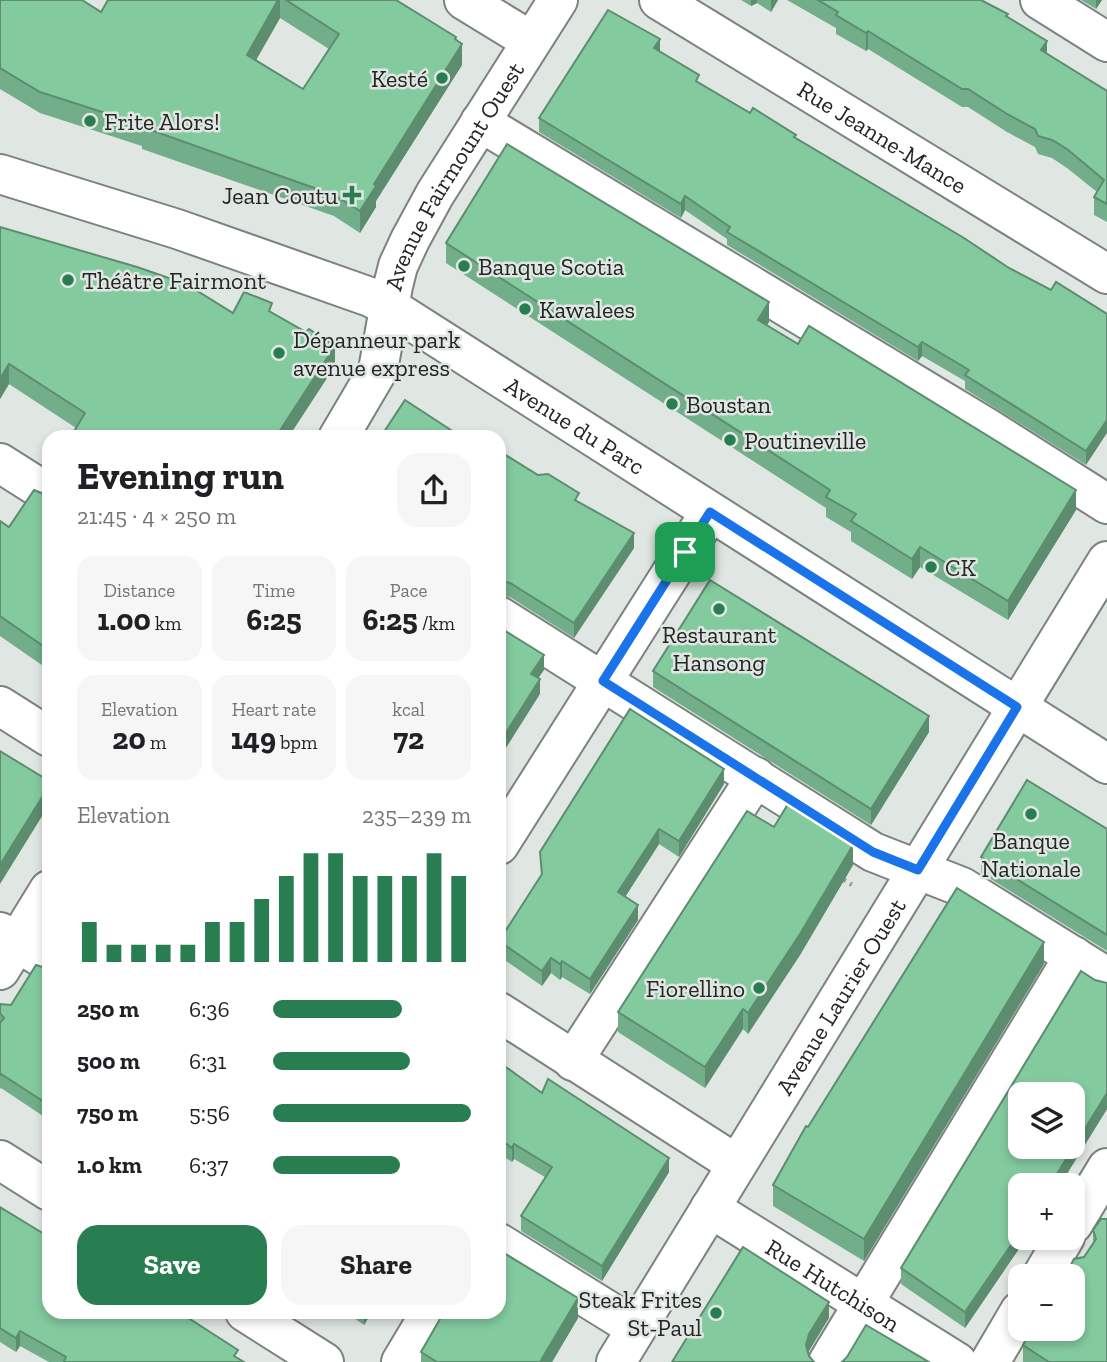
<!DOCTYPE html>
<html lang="en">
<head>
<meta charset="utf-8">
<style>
  :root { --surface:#fff; --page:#f6f6f6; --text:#202124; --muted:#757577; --accent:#287e51 }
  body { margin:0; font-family:"Zilla Slab",serif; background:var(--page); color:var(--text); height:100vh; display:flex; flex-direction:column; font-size:26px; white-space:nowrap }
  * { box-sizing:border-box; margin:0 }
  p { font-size:23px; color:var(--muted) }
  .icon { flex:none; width:38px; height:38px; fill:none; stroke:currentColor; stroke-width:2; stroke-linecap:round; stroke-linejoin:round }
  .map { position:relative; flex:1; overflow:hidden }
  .panel { position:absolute; left:42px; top:430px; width:464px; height:889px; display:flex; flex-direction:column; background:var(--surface); border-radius:21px; box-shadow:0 4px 10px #0003 }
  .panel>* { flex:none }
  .controls { position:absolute; left:1008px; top:1082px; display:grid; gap:14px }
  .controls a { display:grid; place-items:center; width:77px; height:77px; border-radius:14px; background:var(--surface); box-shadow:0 4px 10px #0003; font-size:35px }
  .pin { position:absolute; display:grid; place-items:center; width:60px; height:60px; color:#fff; margin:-30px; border-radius:14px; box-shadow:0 4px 10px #0006 }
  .round { display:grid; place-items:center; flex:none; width:74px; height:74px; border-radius:21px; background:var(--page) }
  .summary { display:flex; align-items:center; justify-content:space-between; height:119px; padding:0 35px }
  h1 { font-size:38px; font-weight:700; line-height:52px }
  .metrics { display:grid; grid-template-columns:repeat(3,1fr); gap:10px; height:119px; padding:7px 35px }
  .metrics div { display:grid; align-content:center; border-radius:18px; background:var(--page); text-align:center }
  .metrics b { font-size:30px; font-weight:700 }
  .metrics small { font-size:19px; font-weight:400 }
  .metrics p { font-size:19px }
  .chart { height:196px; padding:14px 35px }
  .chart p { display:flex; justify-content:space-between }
  .chart svg { width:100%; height:126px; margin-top:7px; stroke:var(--accent); stroke-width:6 }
  .button { display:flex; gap:14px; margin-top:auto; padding:14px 35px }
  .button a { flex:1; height:80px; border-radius:21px; background:var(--accent); color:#fff; font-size:28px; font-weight:700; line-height:80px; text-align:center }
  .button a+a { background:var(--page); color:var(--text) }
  ul { padding:0 35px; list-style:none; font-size:23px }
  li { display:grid; grid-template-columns:112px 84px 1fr; align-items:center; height:52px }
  li i { height:18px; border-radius:9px; background:var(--accent) }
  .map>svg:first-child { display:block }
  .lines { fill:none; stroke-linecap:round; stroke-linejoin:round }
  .minor-casing { stroke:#7c827e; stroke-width:42 }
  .major-casing { stroke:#7c827e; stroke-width:42 }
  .path { stroke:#8d928f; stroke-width:4.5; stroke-dasharray:2 5; stroke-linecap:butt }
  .minor { stroke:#fff; stroke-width:38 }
  .major { stroke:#fff; stroke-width:38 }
  .wall { fill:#72ae89; fill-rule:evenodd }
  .shaded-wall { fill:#5c8d6f }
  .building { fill:#84ca9f; stroke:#5c8d6f; stroke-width:2; fill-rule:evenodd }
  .route-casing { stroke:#fff; stroke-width:14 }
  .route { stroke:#1a73e8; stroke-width:9 }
  .poi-dot { fill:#287e51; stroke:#e0e7e2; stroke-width:2.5 }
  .labels { text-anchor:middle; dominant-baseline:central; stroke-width:5; stroke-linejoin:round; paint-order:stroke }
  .poi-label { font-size:24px; fill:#242625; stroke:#e0e7e2; text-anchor:start }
  .street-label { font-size:24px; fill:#242625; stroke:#e0e7e2 }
</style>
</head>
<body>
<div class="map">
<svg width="1107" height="1362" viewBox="0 0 1107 1362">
  <rect width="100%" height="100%" fill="#e0e7e2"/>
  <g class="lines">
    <defs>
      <g id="minor">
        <polyline points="464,0 531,41"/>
        <path id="s1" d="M659 0 1107 274"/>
        <polyline points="1040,0 1107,42"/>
        <polyline points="480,122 989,429 1107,504"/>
        <path id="s2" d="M338 438 378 370 393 286 398 266 410 240 435 194 558 0"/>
        <polyline points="0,463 49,494"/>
        <polyline points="499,616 873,852 962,887 1107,977"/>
        <polyline points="0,706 49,737"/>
        <polyline points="499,845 710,512"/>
        <polyline points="0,932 49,962"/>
        <polyline points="0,970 49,890"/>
        <polyline points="499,1012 736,1164"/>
        <polyline points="573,1061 756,777"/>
        <polyline points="0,1160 49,1191"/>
        <path id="s3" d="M710 1208 957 1362"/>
        <polyline points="1073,1224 1107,1168"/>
        <polyline points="499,1243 636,1328"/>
        <polyline points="1042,1276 1065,1237"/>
        <polyline points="245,1312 324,1362"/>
        <polyline points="401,1362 431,1312"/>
        <path id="s4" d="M616 1362 1107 561"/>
        <polyline points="828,1362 1074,956"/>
        <polyline points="990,1362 1020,1311"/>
      </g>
      <g id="major">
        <path id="s5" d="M0 174 177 229 370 297 388 306 1107 764"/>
      </g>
    </defs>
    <use href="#minor" class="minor-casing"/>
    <use href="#major" class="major-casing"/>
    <polyline class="path" points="844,880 852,885"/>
    <use href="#minor" class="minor"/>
    <use href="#major" class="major"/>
  </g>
  <g class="wall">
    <path d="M0 0 101 12 108 0H396L456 40 462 65 376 201V207L360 233 334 216 142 149V146L40 113 0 89ZM280 18 329 49 303 89 256 60Z"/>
    <polygon points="741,0 778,0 771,12 757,3 751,6"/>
    <polygon points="787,0 981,0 1008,17 1047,54 1107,91 1107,222 1094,215 1094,197 1097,192 1067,168 1052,158 1038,154 1035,147 1007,132 968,107 962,107 868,49 866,51 836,34 836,28"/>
    <polygon points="1081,0 1102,0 1096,9"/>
    <polygon points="660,52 699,83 796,138 1009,268 1051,290 1107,314 1086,465 965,389 965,381 922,356 918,361 727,245 727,239 685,210 681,218 539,132 539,118"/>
    <polygon points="0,227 233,313 272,313 335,366 76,428 9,384 0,399"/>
    <polygon points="446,243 769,322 767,325 1076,510 1008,620 920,567 912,579 851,541 851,532 826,517 826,508 446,263"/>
    <polygon points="499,451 579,503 634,548 574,638 510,597 499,595"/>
    <polygon points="49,496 49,670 0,636 0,521 9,527"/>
    <polygon points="653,671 929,732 871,825 653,687"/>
    <polygon points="724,784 679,857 659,844 625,897 638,920 590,994 562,977 560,980 551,973 542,986 499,956 499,941 541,876 540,852"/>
    <polygon points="774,827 853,865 800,955 748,1034 743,1029 705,1088 618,1032 618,1012"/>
    <polygon points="1107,829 1107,951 981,873 981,857"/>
    <polygon points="1044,964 864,1261 773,1206 773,1185 808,1127"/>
    <polygon points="49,969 49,1120 1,1088 0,1089 0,1004 11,1005"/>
    <polygon points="1095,980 1107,983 1107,1109 1060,1185 1020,1237 1027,1237 965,1328 901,1284 901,1268"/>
    <polygon points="499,1068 542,1093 669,1172 602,1281 521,1231 521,1216 545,1177 514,1159 512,1162 501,1155"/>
    <polygon points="0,1207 238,1358 244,1362 49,1362 20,1346 16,1352 0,1342"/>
    <polygon points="1101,1219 1107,1362 1023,1362 1023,1345 1041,1328 1093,1244 1093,1230"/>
    <polygon points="345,1312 372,1312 364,1325"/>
    <polygon points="578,1318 552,1362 421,1362 421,1352"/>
  </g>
  <g class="shaded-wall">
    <polygon points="278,0 280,0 280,18 247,76 247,55"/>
    <polygon points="751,0 757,0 757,3 751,6"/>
    <polygon points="771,0 778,0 771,12"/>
    <polygon points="1096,0 1102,0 1096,9"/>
    <polygon points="868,31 868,49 866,51 866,33"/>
    <polygon points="456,37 456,53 462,44 462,65 376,201 376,207 360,233 360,211 374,184"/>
    <polygon points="660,39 660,53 654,48"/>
    <polygon points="1047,41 1047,59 1041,50"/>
    <polygon points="685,196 685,210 681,218 681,204"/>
    <polygon points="769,302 769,322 758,340 758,320"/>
    <polygon points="922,342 922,356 918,361 918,347"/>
    <polygon points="335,346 335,366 288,438 275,438"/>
    <polygon points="9,364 9,384 0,399 0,379"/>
    <polygon points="1107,420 1107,433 1086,465 1086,451"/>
    <polygon points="1076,490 1076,510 1008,620 1008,601"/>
    <polygon points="634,533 634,548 574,638 574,623"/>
    <polygon points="920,547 920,567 912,579 912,559"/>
    <polygon points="544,655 544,670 531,689 531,674"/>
    <polygon points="540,679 540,694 499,759 499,744"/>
    <polygon points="929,716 929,732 871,825 871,809"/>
    <polygon points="724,769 724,784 679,857 679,841"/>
    <polygon points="49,786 49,805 0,884 0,865"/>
    <polygon points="659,829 659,844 618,908 618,892"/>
    <polygon points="853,845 853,865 800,955 748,1034 748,1013"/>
    <polygon points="638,905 638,920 590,994 590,979"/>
    <polygon points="1044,942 1044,964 864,1261 864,1239"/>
    <polygon points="551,958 551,973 542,986 542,971"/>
    <polygon points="562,961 562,977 560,980 560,964"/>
    <polygon points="743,1009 743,1029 705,1088 705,1067"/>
    <polygon points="1107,1093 1107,1109 1060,1185 1050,1185"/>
    <polygon points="501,1140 501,1155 499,1158 499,1143"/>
    <polygon points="514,1144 514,1159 512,1162 512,1148"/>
    <polygon points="669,1158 669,1172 602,1281 602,1266"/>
    <polygon points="1020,1232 1020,1237 1027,1237 965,1328 965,1312"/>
    <polygon points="578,1298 578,1318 552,1362 540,1362"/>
    <polygon points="829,1302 829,1318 809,1351 806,1361 806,1345 809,1334"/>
    <polygon points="364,1312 372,1312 364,1325"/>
    <polygon points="20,1331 20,1346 16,1352 16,1338"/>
  </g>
  <g class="building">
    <polygon points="0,0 82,0 101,12 108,0 278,0 247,55 303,89 339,34 286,0 396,0 456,37 455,39 462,44 374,184 376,186 360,211 334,195 142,127 143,125 40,92 0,68"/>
    <polygon points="818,0 981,0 1008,14 1006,16 1047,41 1041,50 1107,91 1107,204 1094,197 1104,180 1067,149 1052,140 1038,136 1035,129 1007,114 968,89 962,89 868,31 866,33 836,15 838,12"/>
    <polygon points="608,10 660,39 654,48 699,75 696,81 750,113 753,108 796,135 794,137 964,238 1009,268 1051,290 1056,282 1107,314 1107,420 1086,451 965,375 969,370 922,342 918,347 727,232 730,227 685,196 681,204 539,118"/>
    <polygon points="507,144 769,302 758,320 798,344 809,326 1076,490 1008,601 920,547 912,559 851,521 856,514 826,497 830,490 446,243"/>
    <polygon points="0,227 137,267 186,284 233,313 244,292 272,303 269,311 306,332 309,329 335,346 275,438 70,438 85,413 9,364 0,379"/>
    <polygon points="405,400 463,438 380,438"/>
    <polygon points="499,451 538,475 548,474 579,493 575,500 634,533 574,623 510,583 499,580"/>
    <polygon points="34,490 49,496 49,650 0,616 0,521 9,527"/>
    <polygon points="710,580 929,716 871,809 653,671"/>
    <polygon points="499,627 544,655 531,674 540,679 499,744"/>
    <polygon points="630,709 724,769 679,841 659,829 618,892 638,905 590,979 562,961 560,964 551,958 542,971 499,941 542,874 540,852"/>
    <polygon points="0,751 49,781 49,786 0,865"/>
    <polygon points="1027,780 1107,829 1107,935 981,857"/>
    <polygon points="788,804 853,845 800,934 748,1013 743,1009 705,1067 618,1012 747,811 774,827"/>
    <polygon points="957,888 1044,942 864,1239 773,1185 806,1126 808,1127"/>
    <polygon points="36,965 49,969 49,1105 1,1074 0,1075 0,1023 4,1018 0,1013 0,1004 11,1005"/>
    <path d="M1081 971 1095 980 1107 983V1093L1050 1185H1020V1232L965 1312 901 1268ZM1020 1094H1073V1146H1020Z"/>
    <polygon points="503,1065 542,1093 548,1079 669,1158 602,1266 521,1216 552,1167 514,1144 512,1148 501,1140 499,1143 499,1068 500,1069"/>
    <polygon points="0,1207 49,1237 49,1312 179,1312 238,1350 234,1356 244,1362 65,1362 64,1361 66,1357 20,1331 16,1338 0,1328"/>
    <polygon points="1101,1219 1107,1219 1107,1362 1049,1362 1023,1345 1032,1329 1073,1328 1073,1276 1065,1276 1074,1259 1084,1257 1096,1239 1093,1230"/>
    <polygon points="743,1247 829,1302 809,1334 806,1345 809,1356 814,1362 672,1362"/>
    <polygon points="499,1250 578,1298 540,1362 437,1362 421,1352 444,1312 499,1312"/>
    <polygon points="866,1325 929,1362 842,1362 847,1357"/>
  </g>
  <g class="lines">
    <defs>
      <polygon id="route" points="710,512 1017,707 918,870 873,852 603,681"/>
    </defs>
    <use href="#route" class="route-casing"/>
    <use href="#route" class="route"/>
  </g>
  <g class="poi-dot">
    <circle cx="442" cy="78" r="7"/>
    <circle cx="90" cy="121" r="7"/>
    <path d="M348.5 184.5h7v7h7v7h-7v7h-7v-7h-7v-7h7z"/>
    <circle cx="464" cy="266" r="7"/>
    <circle cx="68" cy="280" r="7"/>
    <circle cx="525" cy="309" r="7"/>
    <circle cx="279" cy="353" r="7"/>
    <circle cx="672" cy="404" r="7"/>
    <circle cx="730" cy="440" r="7"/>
    <circle cx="931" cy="567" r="7"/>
    <circle cx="719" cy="609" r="7"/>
    <circle cx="1031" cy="814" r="7"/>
    <circle cx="759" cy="988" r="7"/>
    <circle cx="716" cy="1313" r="7"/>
  </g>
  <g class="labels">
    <g class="poi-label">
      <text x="428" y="78" text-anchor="end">Kesté</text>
      <text x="104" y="121">Frite Alors!</text>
      <text x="338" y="195" text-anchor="end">Jean Coutu</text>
      <text x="478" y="266">Banque Scotia</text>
      <text x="82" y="280">Théâtre Fairmont</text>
      <text x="539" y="309">Kawalees</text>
      <text x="293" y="339">Dépanneur park<tspan x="293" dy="28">avenue express</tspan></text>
      <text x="686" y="404">Boustan</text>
      <text x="744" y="440">Poutineville</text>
      <text x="945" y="567">CK</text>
      <text x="719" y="634" text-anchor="middle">Restaurant<tspan x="719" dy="28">Hansong</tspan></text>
      <text x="1031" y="840" text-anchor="middle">Banque<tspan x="1031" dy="28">Nationale</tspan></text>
      <text x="745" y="988" text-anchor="end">Fiorellino</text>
      <text x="702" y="1299" text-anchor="end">Steak Frites<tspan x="702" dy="28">St-Paul</tspan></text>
    </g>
    <g class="street-label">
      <text stroke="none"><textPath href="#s1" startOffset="262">Rue Jeanne-Mance</textPath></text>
      <text stroke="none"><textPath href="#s2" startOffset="290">Avenue Fairmount Ouest</textPath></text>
      <text stroke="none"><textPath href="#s5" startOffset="632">Avenue du Parc</textPath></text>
      <text stroke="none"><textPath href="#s4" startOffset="429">Avenue Laurier Ouest</textPath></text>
      <text stroke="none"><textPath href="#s3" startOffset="145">Rue Hutchison</textPath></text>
    </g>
  </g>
</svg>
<div class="controls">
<a><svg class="icon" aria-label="layers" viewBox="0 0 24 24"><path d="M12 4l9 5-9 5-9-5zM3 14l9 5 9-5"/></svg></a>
<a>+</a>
<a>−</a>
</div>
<div class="pin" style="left:685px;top:552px;background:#1e9e55"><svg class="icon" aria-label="arrive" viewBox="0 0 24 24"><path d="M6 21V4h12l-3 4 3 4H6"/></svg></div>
<section class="panel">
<div class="summary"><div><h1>Evening run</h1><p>21:45 · 4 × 250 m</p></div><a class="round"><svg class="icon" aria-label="share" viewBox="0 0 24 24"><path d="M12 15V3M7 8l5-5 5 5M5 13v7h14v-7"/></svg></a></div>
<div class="metrics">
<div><p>Distance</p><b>1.00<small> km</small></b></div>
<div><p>Time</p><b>6:25</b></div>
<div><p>Pace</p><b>6:25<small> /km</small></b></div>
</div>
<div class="metrics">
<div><p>Elevation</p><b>20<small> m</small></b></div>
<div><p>Heart rate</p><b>149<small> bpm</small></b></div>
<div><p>kcal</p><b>72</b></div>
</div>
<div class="chart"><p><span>Elevation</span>235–239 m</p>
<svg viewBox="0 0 160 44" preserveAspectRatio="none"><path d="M5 44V30M15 44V38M25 44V38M35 44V38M45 44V38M55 44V30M65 44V30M75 44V22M85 44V14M95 44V6M105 44V6M115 44V14M125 44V14M135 44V14M145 44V6M155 44V14"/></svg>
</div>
<ul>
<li><b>250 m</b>6:36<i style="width:65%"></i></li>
<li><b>500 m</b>6:31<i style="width:69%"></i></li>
<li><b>750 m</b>5:56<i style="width:100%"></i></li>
<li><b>1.0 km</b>6:37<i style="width:64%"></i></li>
</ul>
<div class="button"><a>Save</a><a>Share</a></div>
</section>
</div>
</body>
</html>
